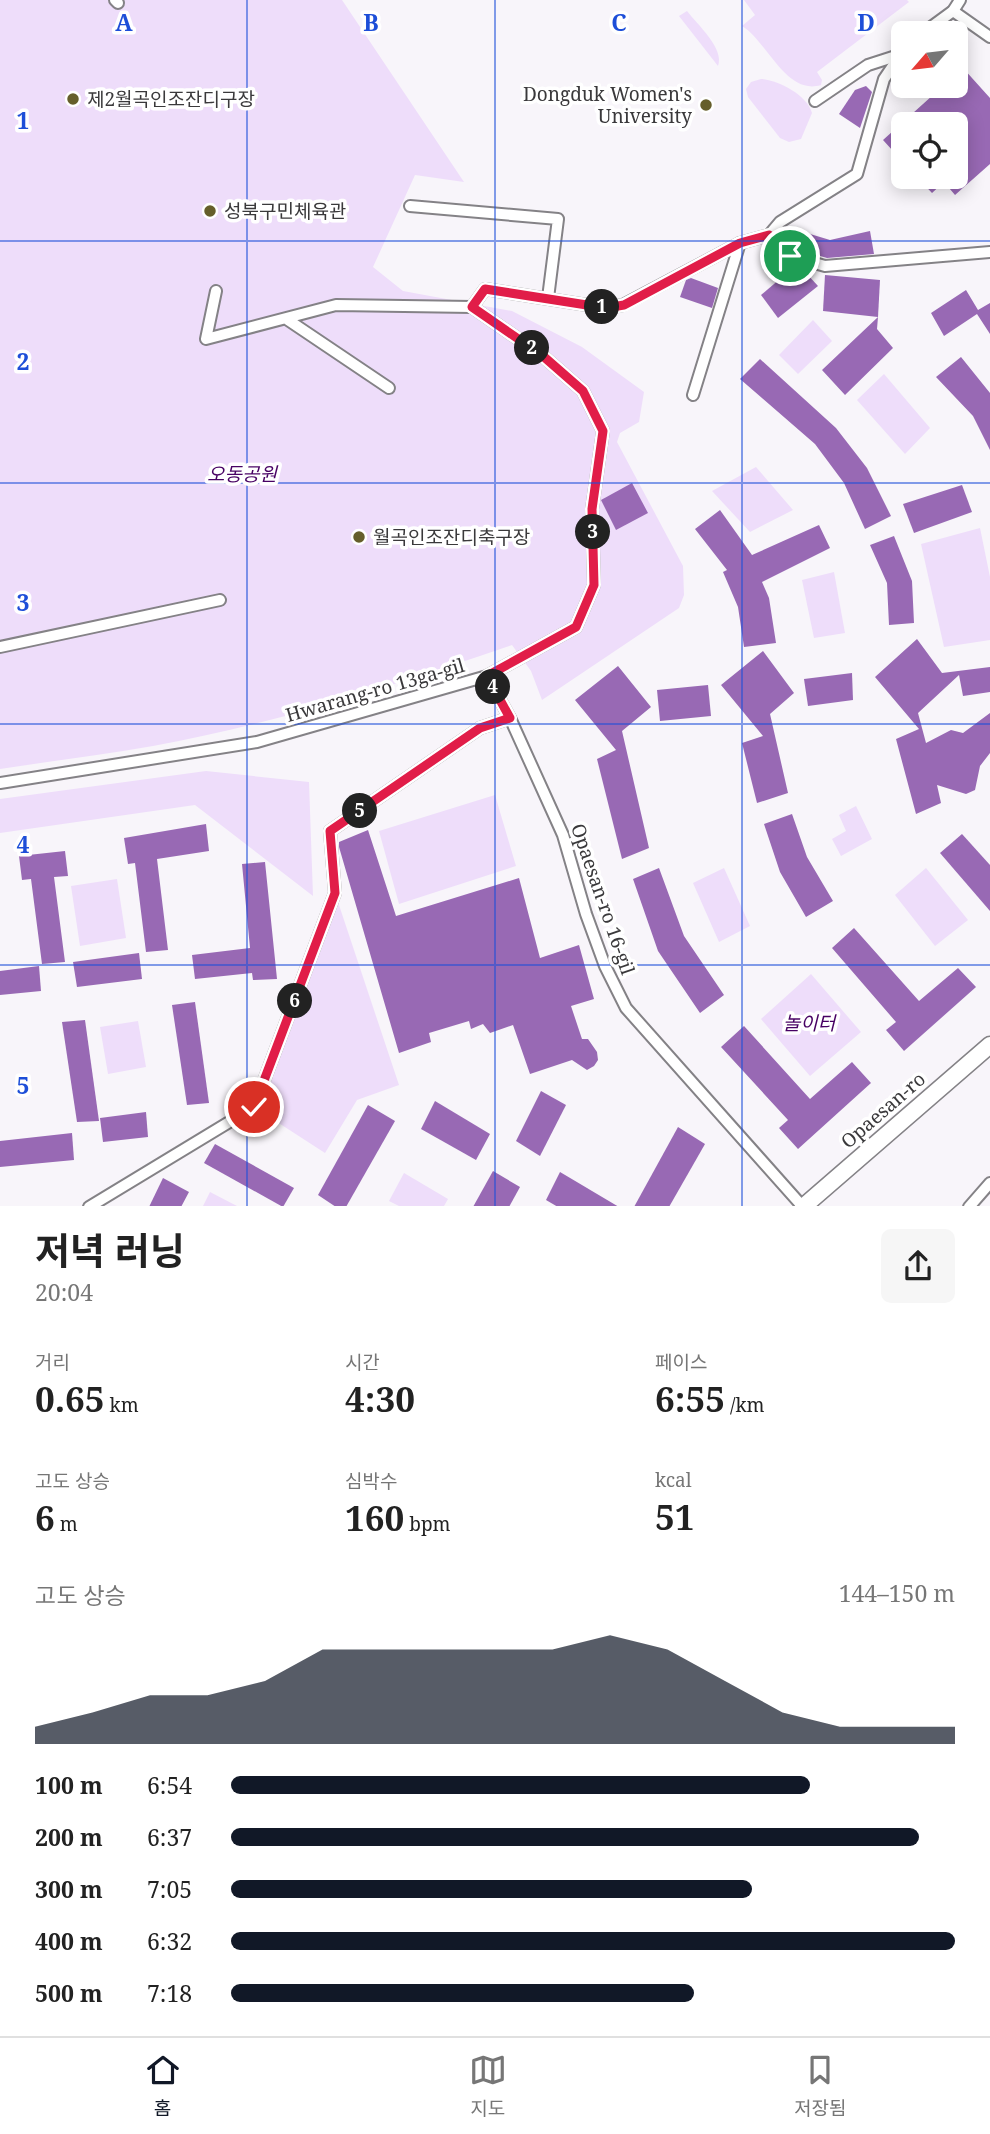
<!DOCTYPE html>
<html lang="ko">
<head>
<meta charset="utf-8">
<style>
  :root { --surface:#fff; --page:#f6f6f6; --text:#222; --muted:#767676; --line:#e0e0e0; --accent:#111827 }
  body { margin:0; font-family:"Noto Serif","Noto Sans KR",serif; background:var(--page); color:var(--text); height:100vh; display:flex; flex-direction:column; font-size:26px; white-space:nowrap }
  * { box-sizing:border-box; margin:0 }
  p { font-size:23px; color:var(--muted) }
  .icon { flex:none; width:38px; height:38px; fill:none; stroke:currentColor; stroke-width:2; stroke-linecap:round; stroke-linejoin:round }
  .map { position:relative; height:1206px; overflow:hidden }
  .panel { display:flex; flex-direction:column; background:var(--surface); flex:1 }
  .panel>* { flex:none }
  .needle { width:46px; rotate:242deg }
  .buttons { position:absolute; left:891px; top:21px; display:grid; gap:14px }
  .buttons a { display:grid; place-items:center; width:77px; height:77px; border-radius:10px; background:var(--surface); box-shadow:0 4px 18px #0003; font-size:35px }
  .pin { position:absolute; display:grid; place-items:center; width:60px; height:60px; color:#fff; margin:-30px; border:4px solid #fff; border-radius:50%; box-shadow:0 2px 7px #0007 }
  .km { position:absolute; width:35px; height:35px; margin:-18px; border-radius:50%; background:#222; color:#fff; font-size:19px; line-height:35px; text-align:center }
  .round { display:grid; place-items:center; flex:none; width:74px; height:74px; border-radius:10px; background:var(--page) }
  .overview { display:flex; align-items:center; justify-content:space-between; height:119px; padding:0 35px }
  h1 { font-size:38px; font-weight:700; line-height:52px }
  .metrics { display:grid; grid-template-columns:repeat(3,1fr); gap:10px; height:119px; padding:7px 35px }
  .metrics div { display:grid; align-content:center }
  .metrics b { font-size:35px; font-weight:700 }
  .metrics small { font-size:19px; font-weight:400 }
  .metrics p { font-size:19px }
  .chart { height:196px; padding:14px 35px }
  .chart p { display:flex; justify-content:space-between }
  .chart svg { width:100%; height:126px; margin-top:7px; fill:var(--accent); opacity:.7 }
  ul { padding:0 35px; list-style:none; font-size:23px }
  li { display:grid; grid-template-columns:112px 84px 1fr; align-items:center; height:52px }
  li i { height:18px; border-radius:9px; background:var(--accent) }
  .tab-bar { display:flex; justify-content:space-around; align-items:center; height:98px; border-top:2px solid var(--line); background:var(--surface); font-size:19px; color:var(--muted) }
  .tab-bar a { display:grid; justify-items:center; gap:4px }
  .tab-bar .current { color:var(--accent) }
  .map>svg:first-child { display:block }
  .green { fill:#eeddfa }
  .building { fill:#9869b4 }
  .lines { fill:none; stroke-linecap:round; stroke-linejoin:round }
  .minor-casing { stroke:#848286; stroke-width:14 }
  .secondary-casing { stroke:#848286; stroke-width:19 }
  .minor { stroke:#fff; stroke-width:10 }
  .secondary { stroke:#fff; stroke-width:16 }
  .route-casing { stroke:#fff; stroke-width:14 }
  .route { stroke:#e11d48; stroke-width:9 }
  .grid { fill:none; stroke:#1d4ed8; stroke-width:2; stroke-opacity:0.55 }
  .poi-dot { fill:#655e2b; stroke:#fff; stroke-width:2.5 }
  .labels { text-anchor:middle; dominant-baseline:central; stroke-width:7; stroke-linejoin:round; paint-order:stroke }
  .poi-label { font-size:19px; fill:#3a393b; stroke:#fff; text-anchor:start }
  .park-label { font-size:19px; font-style:italic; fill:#470163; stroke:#fff }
  .street-label { font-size:19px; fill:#3a393b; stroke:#fff }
  .grid-label { font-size:23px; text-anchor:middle; font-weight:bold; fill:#1d4ed8; stroke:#fff; stroke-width:7; stroke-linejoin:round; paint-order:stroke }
</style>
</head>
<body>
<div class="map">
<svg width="990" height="1207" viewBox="0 0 990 1207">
  <rect width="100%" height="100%" fill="#f8f5fa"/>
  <g class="green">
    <path d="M0 0H342L464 182 415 175 373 267 403 291 512 311 582 347 644 392 639 422 620 433 617 442 683 566 684 595 679 608 542 700 531 671 512 645C395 685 275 724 153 746 102 755 51 761 0 769Z"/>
    <path d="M744 0H907L909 2 817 72 822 80 821 85C786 96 767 41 742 26L755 15Z"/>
    <path d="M687 11C697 24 725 49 718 66L679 16Z"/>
    <path d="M761 79C778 80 807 95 812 113L801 139 789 142 780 138 748 97 746 89 751 82Z"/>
    <polygon points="813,320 832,341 798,374 779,355"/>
    <polygon points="884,374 930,428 905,454 857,400"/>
    <polygon points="756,467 793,510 750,532 712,491"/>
    <polygon points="980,528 990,577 990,640 944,647 921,544"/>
    <polygon points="834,572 845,633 814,638 802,580"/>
    <polygon points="206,771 309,782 313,896 195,805 0,833 0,799"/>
    <polygon points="495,795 516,866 399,904 379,831"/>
    <polygon points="856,806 872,839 841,856 832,839 846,831 839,815"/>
    <polygon points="724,868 750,926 719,942 693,883"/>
    <polygon points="926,868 968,920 935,946 895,895"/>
    <polygon points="117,879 126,938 80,946 71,886"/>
    <polygon points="335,893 399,1085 357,1100 325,1153 254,1107"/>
    <polygon points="811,974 861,1032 810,1076 761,1019"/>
    <polygon points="138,1021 146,1067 108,1074 100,1027"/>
    <polygon points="404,1173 448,1199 444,1206 399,1206 389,1201"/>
    <polygon points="210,1192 237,1206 203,1206"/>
  </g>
  <g class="building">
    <polygon points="963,68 990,98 990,164 955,195 944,182 932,193 917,177 956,177 956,124 903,124 903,162 883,140 943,86 956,86 956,74"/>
    <polygon points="866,86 872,92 860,128 839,114 855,90"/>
    <polygon points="787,227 830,240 870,231 874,254 827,258 793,248 786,241"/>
    <polygon points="788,272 807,274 818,286 778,318 761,295"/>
    <polygon points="825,275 880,280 878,317 823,311"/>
    <polygon points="691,278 718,288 712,308 680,297 686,280"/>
    <polygon points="966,290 978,310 990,303 990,334 977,314 944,336 931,313"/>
    <polygon points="878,317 877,329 893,348 845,395 822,370"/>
    <polygon points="961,357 990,393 990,450 973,416 936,377"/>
    <polygon points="760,359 836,428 867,468 891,516 865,529 844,483 815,444 740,379"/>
    <polygon points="632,483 648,513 616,530 601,500"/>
    <polygon points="962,485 972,512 914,533 903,504"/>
    <polygon points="720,510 752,555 819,525 830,548 762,582 769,598 776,643 744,647 738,607 723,572 727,570 695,529"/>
    <polygon points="894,536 912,581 914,623 889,625 887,583 870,545"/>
    <polygon points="917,639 942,673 990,667 990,692 963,696 959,675 918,713 926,743 951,730 963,733 990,713 990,753 980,766 975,790 966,794 937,785 941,803 916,814 896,739 919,729 875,677"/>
    <polygon points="763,651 794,693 770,714 788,793 757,803 742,743 763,736 721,685"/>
    <polygon points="618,666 651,707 622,731 649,848 622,859 597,759 616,750 575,700"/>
    <polygon points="852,673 853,700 808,706 804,679"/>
    <polygon points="708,685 711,716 660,721 657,690"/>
    <polygon points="792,814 807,857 833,901 806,917 780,872 764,824"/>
    <polygon points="206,824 209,851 157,859 168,950 146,952 135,863 128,864 124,838"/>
    <polygon points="368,830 396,916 519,878 540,958 579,945 594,999 571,1006 582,1039 588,1039 597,1052 598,1060 594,1066 587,1070 572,1060 530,1074 513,1025 490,1033 483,1024 471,1029 469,1021 429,1033 431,1042 399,1053 339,847 339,842"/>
    <polygon points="962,834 990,865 990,911 940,853"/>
    <polygon points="65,851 68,876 54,877 65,962 42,964 31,879 22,880 19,856"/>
    <polygon points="265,862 277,979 253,980 252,973 195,979 192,955 250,948 242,864"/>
    <polygon points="659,868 684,936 724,995 700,1013 658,951 633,879"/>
    <polygon points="854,928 919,1001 958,968 976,987 904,1051 886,1030 896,1022 832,948"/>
    <polygon points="139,953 142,979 77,987 73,962"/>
    <polygon points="39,966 41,991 0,995 0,971"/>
    <polygon points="195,1002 209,1103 187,1105 172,1005"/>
    <polygon points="85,1020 99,1121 77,1122 62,1022"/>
    <polygon points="744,1026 810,1099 852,1062 871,1083 798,1149 779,1128 788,1120 721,1047"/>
    <polygon points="541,1091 566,1105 540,1156 516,1141"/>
    <polygon points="435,1101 490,1134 476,1160 421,1129"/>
    <polygon points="368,1105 395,1121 346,1207 336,1207 318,1195"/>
    <polygon points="146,1112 148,1137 103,1142 100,1118"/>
    <polygon points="678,1127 705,1144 669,1207 634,1207"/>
    <polygon points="72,1133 74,1160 0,1167 0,1141"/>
    <polygon points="215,1144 294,1188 283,1207 204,1163"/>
    <polygon points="493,1171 520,1187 509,1207 473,1207"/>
    <polygon points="560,1172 619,1207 558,1207 546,1200"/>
    <polygon points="163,1178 189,1192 181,1207 149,1207"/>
  </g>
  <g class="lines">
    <defs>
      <g id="minor">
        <polyline points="115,0 118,3"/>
        <polyline points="953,11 990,37"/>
        <polyline points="923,33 953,11 960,0"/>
        <polyline points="815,101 868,65 899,55"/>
        <polyline points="410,206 558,219 548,298"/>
        <polyline points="769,235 790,256 825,266 990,252"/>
        <polyline points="216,291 206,339 336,305 472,307"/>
        <polyline points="472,307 485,289 606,308 623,305 740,243 769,235 780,222 857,174 884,79 903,51"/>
        <polyline points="288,320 389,388"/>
        <polyline points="693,395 740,243"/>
        <polyline points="0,647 220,600"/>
        <polyline points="487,676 510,718 563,835 586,914 605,966 626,1008 803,1207"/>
        <polyline points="0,783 257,742 487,676 576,627 594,585 592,509 603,431 583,391 543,356 472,307"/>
        <polyline points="89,1207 254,1107 335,893 330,831 480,728 510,718"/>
        <polyline points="969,1207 990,1183"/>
      </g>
      <polyline id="secondary" points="803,1207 990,1045"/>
    </defs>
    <use href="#minor" class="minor-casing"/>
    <use href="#secondary" class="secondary-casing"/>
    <use href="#minor" class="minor"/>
    <use href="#secondary" class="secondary"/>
  </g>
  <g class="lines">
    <defs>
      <polyline id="route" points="254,1107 335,893 330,831 480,728 510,718 487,676 576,627 594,585 592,509 603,431 583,391 543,356 472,307 485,289 606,308 624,305 740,243 769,235 790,256"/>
    </defs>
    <use href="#route" class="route-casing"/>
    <use href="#route" class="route"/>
  </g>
  <path class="grid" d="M247 0V1207M495 0V1207M742 0V1207M0 241H990M0 483H990M0 724H990M0 965H990"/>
  <g class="poi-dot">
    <circle cx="73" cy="99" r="7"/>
    <circle cx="706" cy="105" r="7"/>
    <circle cx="210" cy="211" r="7"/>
    <circle cx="359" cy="537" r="7"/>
  </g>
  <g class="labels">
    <g class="poi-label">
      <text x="692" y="94" text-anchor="end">Dongduk Women's<tspan x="692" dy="22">University</tspan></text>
      <text x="87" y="99">제2월곡인조잔디구장</text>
      <text x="224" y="211">성북구민체육관</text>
      <text x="373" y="537">월곡인조잔디축구장</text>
    </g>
    <g class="park-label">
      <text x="242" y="474">오동공원</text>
      <text x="809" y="1023">놀이터</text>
    </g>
    <g class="street-label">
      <text transform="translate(375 690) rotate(-16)">Hwarang-ro 13ga-gil</text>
      <text transform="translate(603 899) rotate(71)">Opaesan-ro 16-gil</text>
      <text transform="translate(883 1110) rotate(-41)">Opaesan-ro</text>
    </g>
  </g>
  <g class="grid-label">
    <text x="124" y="31">A</text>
    <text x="371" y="31">B</text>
    <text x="619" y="31">C</text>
    <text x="866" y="31">D</text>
    <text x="23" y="129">1</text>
    <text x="23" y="370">2</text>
    <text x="23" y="611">3</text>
    <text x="23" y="853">4</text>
    <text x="23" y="1094">5</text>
  </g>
</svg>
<div class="buttons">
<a><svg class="needle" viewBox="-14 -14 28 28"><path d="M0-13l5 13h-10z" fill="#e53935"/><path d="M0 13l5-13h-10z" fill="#767676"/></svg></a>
<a><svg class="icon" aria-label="locate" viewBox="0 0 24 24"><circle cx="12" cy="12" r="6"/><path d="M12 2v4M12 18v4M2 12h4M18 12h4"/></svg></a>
</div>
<div class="pin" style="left:790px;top:256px;background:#1e9e55"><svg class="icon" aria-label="arrive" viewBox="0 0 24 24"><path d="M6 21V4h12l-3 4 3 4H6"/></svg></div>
<div class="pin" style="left:254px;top:1107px;background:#d93025"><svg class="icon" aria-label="check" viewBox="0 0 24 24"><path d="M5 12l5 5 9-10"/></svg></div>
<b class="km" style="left:602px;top:307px">1</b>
<b class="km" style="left:532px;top:348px">2</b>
<b class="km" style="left:593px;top:532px">3</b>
<b class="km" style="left:493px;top:687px">4</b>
<b class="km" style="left:360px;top:811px">5</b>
<b class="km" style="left:295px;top:1001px">6</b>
</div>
<section class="panel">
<div class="overview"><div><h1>저녁 러닝</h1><p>20:04</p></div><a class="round"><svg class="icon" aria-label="share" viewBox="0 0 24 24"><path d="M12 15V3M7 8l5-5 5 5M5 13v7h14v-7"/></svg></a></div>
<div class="metrics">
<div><p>거리</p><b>0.65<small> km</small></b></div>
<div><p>시간</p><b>4:30</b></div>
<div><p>페이스</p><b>6:55<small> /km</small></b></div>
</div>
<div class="metrics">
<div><p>고도 상승</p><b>6<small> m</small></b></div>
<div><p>심박수</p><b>160<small> bpm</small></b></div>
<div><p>kcal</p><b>51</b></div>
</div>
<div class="chart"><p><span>고도 상승</span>144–150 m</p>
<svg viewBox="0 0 160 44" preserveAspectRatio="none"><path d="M0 44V38L10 33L20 27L30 27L40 22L50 11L60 11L70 11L80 11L90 11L100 6L110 11L120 22L130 33L140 38L150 38L160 38V44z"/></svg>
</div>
<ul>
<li><b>100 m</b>6:54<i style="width:80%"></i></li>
<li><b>200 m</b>6:37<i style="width:95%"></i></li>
<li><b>300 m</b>7:05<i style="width:72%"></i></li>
<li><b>400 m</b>6:32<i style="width:100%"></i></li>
<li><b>500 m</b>7:18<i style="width:64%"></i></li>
</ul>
</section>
<nav class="tab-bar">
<a class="current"><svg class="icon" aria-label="home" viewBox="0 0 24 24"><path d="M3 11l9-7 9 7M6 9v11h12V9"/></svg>홈</a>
<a><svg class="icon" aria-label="map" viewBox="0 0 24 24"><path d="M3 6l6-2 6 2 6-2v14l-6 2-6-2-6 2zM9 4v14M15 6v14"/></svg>지도</a>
<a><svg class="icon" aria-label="saved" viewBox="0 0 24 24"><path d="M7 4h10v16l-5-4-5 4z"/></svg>저장됨</a>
</nav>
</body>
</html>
